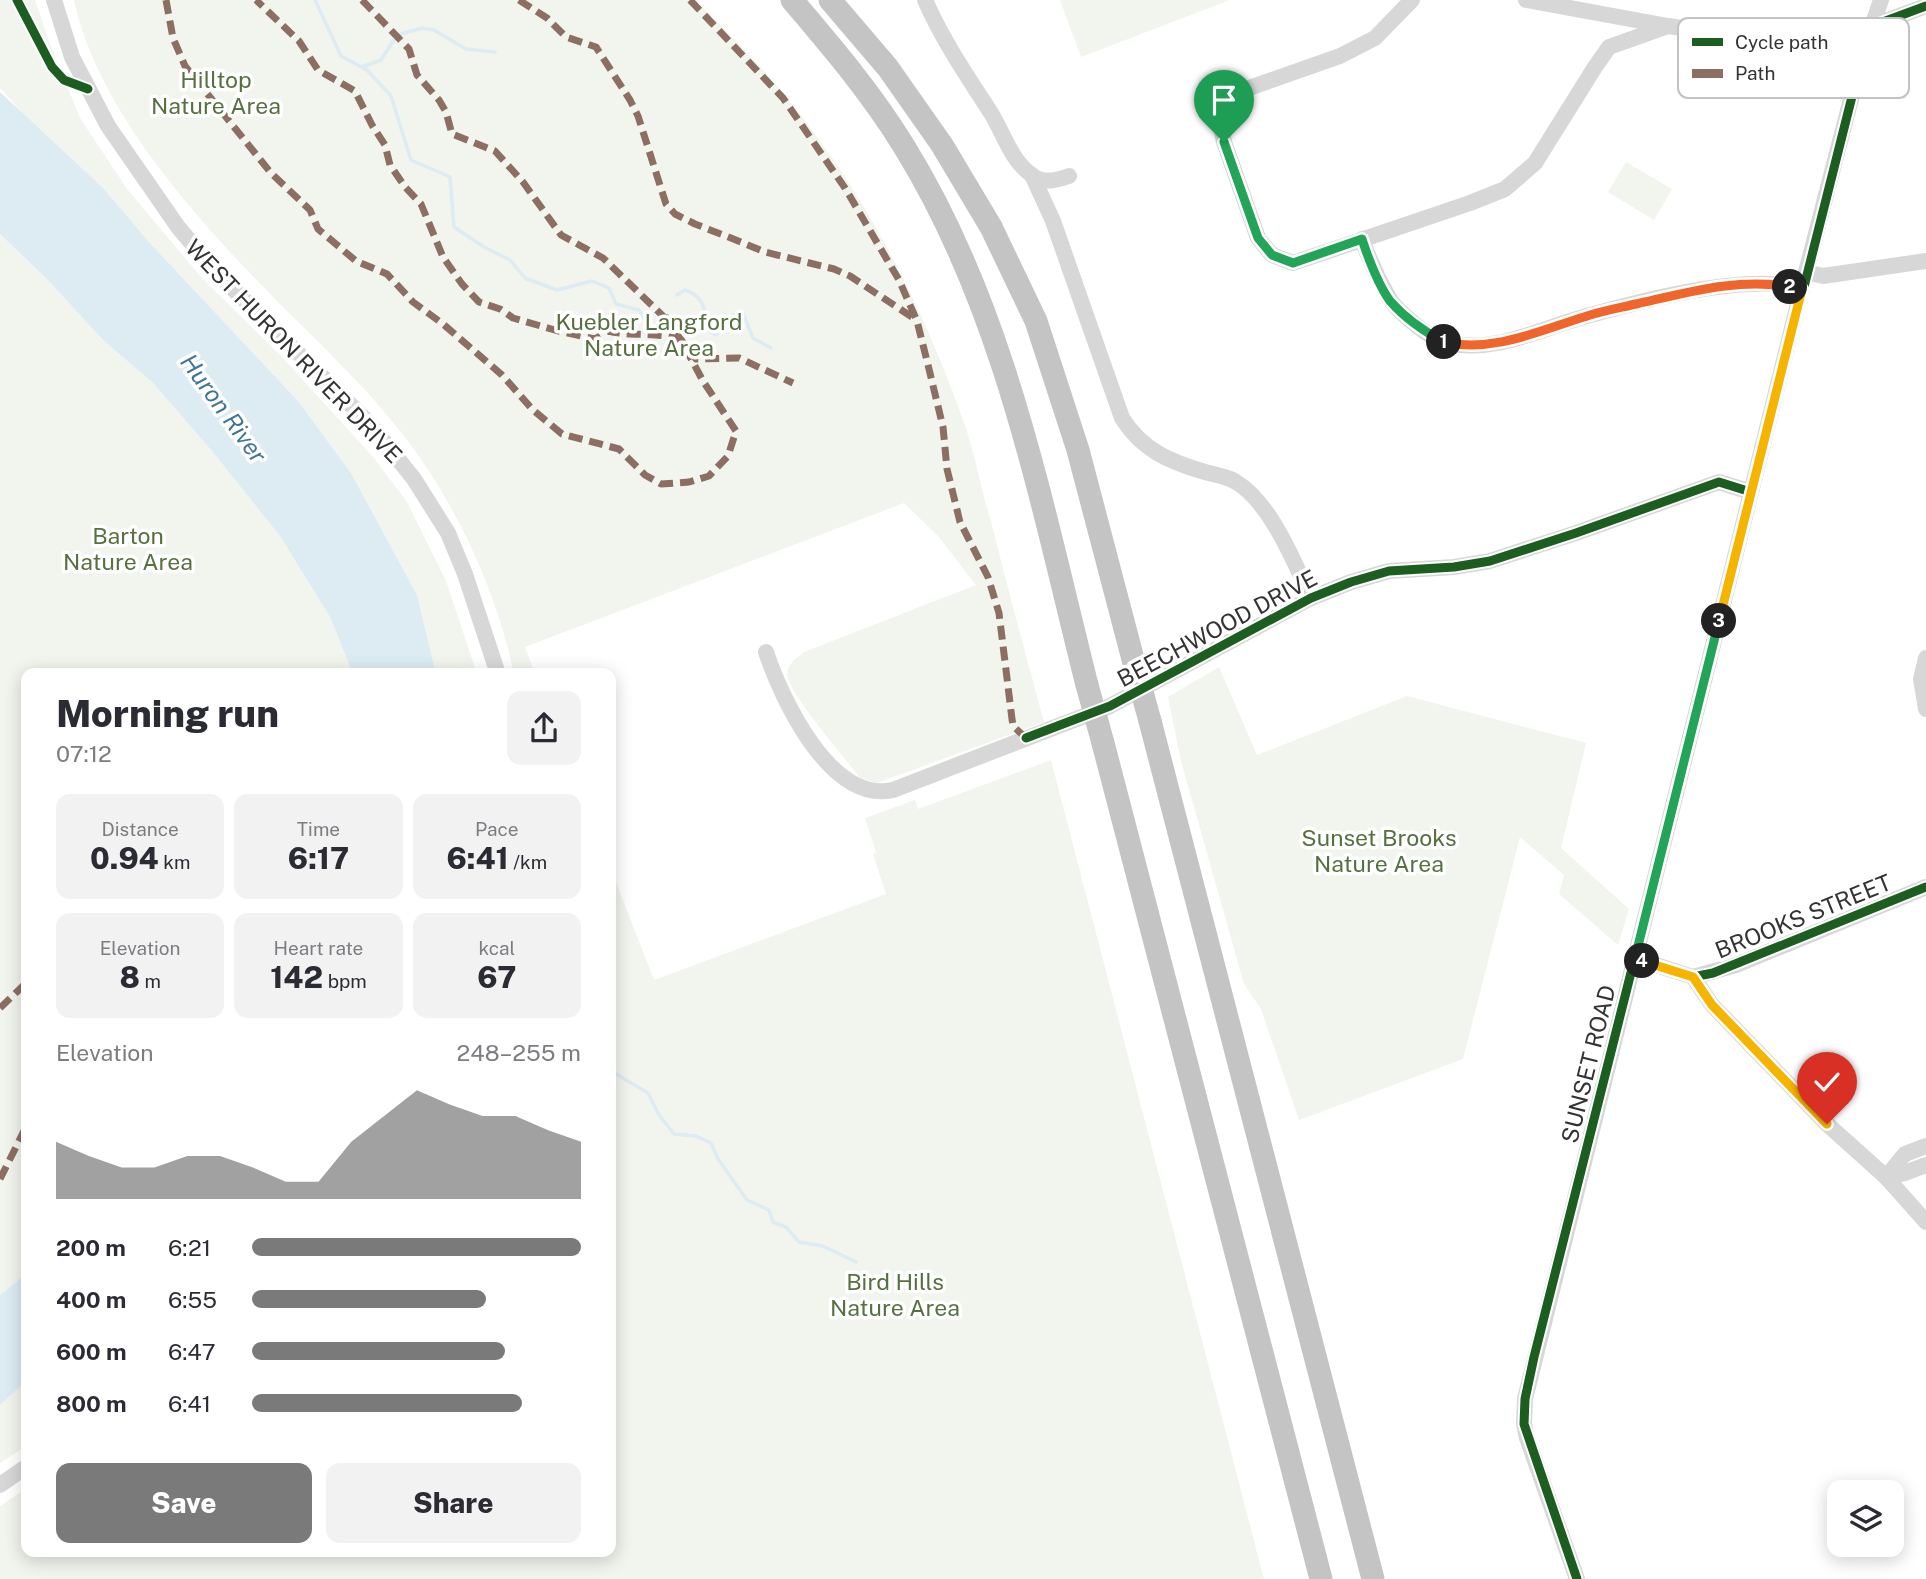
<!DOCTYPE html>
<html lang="en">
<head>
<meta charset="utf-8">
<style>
  :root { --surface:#fff; --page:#f2f2f3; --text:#2b2b33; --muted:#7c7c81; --accent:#7a7a7a }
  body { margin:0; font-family:"Public Sans",sans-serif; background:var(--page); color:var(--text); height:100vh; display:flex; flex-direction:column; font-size:26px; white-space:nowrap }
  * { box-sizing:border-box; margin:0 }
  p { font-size:23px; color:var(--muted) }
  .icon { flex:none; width:38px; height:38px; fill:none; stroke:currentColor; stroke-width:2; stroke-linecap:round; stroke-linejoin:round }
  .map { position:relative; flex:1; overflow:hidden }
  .details { position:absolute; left:21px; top:668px; width:595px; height:889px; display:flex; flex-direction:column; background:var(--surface); border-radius:14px; box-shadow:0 4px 18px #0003 }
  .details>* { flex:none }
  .tools { position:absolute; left:1827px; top:1480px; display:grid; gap:14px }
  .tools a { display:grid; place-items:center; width:77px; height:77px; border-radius:14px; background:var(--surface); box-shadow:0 4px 18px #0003; font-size:35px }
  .pin { position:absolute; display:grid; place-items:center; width:60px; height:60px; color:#fff; margin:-72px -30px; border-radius:50% 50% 50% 0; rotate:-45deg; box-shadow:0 0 7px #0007 }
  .pin .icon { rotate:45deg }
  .km { position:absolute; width:35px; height:35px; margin:-18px; border-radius:50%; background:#222; color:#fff; font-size:19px; line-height:35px; text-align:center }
  .round { display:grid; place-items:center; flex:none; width:74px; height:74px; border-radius:14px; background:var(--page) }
  .head { display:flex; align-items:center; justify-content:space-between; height:119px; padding:0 35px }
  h1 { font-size:38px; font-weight:800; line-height:52px }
  .metrics { display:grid; grid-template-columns:repeat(3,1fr); gap:10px; height:119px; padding:7px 35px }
  .metrics div { display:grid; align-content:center; border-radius:14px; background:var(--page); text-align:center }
  .metrics b { font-size:30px; font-weight:800 }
  .metrics small { font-size:19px; font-weight:400 }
  .metrics p { font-size:19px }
  .chart { height:196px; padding:14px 35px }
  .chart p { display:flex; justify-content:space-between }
  .chart svg { width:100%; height:126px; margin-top:7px; fill:var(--accent); opacity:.7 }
  .action { display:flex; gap:14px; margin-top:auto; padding:14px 35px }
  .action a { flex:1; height:80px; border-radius:14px; background:var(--accent); color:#fff; font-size:28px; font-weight:800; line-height:80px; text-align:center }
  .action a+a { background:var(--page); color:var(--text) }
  ul { padding:0 35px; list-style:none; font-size:23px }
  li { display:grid; grid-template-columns:112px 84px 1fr; align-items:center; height:52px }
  li i { height:18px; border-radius:9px; background:var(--accent) }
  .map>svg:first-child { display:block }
  .green { fill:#f1f5ed }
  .water { fill:#ddebf3 }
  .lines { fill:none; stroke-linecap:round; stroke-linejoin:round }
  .stream { stroke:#ddebf3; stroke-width:3.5 }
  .minor { stroke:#d7d7d7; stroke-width:16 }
  .highway { stroke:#c4c4c4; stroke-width:23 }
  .highway-bridge { stroke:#c4c4c4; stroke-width:23 }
  .quiet { stroke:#8d6e63; stroke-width:7; stroke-dasharray:14 7; stroke-linecap:butt }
  .cycleway-casing { stroke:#fff; stroke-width:13 }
  .cycleway { stroke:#1b5e20; stroke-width:9 }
  .split-1-casing { stroke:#fff; stroke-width:14 }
  .split-2-casing { stroke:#fff; stroke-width:14 }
  .split-3-casing { stroke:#fff; stroke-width:14 }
  .split-4-casing { stroke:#fff; stroke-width:14 }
  .split-5-casing { stroke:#fff; stroke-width:14 }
  .split-1 { stroke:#22a559; stroke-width:9 }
  .split-2 { stroke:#f0652b; stroke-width:9 }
  .split-3 { stroke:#f5b400; stroke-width:9 }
  .split-4 { stroke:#22a559; stroke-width:9 }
  .split-5 { stroke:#f5b400; stroke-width:9 }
  .labels { text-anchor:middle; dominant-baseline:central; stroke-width:7; stroke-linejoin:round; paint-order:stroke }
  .park-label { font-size:23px; fill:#56703f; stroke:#fff }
  .street-label { font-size:23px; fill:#333; stroke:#fff }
  .water-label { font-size:24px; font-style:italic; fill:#3f7597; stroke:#fff }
  .key { fill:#fff; stroke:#c2c2c2; stroke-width:2 }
  .key-label { font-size:19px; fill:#333 }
</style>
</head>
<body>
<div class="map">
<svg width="1926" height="1579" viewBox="0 0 1926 1579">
  <rect width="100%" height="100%" fill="#fff"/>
  <g class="green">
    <polygon points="0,0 35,0 50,44 80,118 127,189 202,278 281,356 373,457 407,502 446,581 477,674 436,674 417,595 351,473 298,401 148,241 104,189 35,127 0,88"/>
    <path d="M74 0H694C824 119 904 255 963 420 975 453 981 489 991 522 1008 589 1026 656 1044 722L877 783 860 778C847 760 786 691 787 673 788 664 797 657 804 652L976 585 938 536 904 503 525 647 535 674H514C496 588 454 499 400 431 363 384 318 342 276 300 219 242 163 181 121 112 101 78 82 39 74 0Z"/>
    <polygon points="1060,0 1230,0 1081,57"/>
    <polygon points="1626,162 1672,189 1654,220 1608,192"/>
    <polygon points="0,234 47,279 103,340 153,383 212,451 280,536 330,617 353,674 26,674 26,1274 0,1295"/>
    <polygon points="1219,667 1257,755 1407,696 1586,743 1561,848 1629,909 1618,945 1559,894 1564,875 1520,837 1463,1059 1299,1120 1261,1009 1244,984 1181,761 1168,697"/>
    <polygon points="1051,760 1264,1579 0,1579 0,1506 26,1489 26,1552 611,1552 611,869 654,980 886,894 873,854 876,852 865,818 915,800 918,809"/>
    <polygon points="26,1381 26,1446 0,1463 0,1405"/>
  </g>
  <g class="water">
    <polygon points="0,92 104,189 148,241 298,401 351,473 417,595 436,674 353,674 330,617 280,536 212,451 153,383 103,340 47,279 0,234"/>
    <polygon points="26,1274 26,1381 0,1405 0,1295"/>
  </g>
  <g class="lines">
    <g class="stream">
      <polyline points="315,0 341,56 367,70 391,96 411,160 450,177 454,227 484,247 510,260 525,278 557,290 592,281 609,288 616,304 639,310 648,326 656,328 674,327"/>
      <polyline points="362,67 381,60 397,35 422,28 434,30 466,49 495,52"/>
      <path d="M677 295 685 290C705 296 705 312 709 331L716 335C725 324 728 314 743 313L753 338 771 348"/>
      <polyline points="611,1071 648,1093 659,1115 674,1134 696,1136 711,1143 718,1159 747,1200 769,1210 773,1222 786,1227 799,1242 823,1246 856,1262"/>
    </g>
    <g class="minor">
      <polyline points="54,0 72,57 108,126 178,227 217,273 369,423 414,479 448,533 465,574 498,674"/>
      <path d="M925 0C943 41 967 76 991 113 1004 134 1011 161 1033 176 1045 184 1057 180 1069 176"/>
      <polyline points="1412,0 1375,38 1340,56 1249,88 1233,97 1223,109 1220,122 1224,142 1258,238 1272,255 1293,263 1470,203 1505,189 1535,163 1595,67 1609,47 1668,26"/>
      <polyline points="1526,0 1668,26 1863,53"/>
      <polyline points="1872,26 1926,6"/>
      <path d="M1032 175 1053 221 1122 418C1142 450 1170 462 1205 472 1215 475 1227 476 1236 482 1271 503 1294 562 1311 598"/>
      <path d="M1362 239C1369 259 1378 279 1389 298 1397 311 1431 340 1447 343 1496 354 1541 328 1587 316 1641 301 1714 282 1771 284 1781 284 1792 287 1802 290"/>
      <polyline points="1806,272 1823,276 1926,261"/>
      <path d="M766 652C782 700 831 804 893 790L1110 706 1311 598 1351 582 1389 571 1454 567 1490 561 1576 533 1719 482 1751 492"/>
      <polyline points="1926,658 1921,679 1926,709"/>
      <polyline points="1635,958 1693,977 1712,1005 1827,1124 1886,1177 1926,1222"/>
      <polyline points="1693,977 1736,965 1926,887"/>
      <polyline points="1886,1177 1905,1154 1926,1146"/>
      <polyline points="1886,1177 1905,1173 1926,1165"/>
      <polyline points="0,1485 26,1467"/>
      <polyline points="1577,1579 1527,1438 1524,1424 1525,1399 1806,272 1863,53 1881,0"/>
    </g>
    <g class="highway">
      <path d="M792 0C832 47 873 95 905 148 1005 310 1041 503 1087 685"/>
      <polyline points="830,0 888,68 942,145 991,227 1036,321 1078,450 1134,663"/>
      <polyline points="1150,721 1373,1579"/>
      <polyline points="1103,743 1321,1579"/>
    </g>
    <g class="highway-bridge">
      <polyline points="1134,663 1150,721"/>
      <polyline points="1087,685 1103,743"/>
    </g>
    <g class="quiet">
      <path d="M166 0 173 38 185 66 271 173 310 210 318 229 356 261 387 274 413 302 443 324 502 375 533 410 562 434 619 449 645 475 661 484 689 482 709 476 728 456 736 431 703 381 681 340C655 331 634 337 608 331L595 339 558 331 513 318 500 309 479 302 462 284 443 257 421 204 405 187 390 165 385 145 372 125 355 91 318 70 299 41 256 0"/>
      <polyline points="362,0 409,49 417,75 439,100 446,112 452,134 495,151 523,182 561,235 603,258 664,317 683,324 684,332 678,336 696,359 739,358 793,383"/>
      <polyline points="519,0 547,18 566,37 596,47 630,100 638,116 666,204 675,214 695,224 731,238 765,252 834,269 850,276 915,319"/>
      <polyline points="690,0 783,98 845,188 899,280 917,321 929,369 943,427 947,469 960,522 988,577 999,613 1012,719 1013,726 1026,738"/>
      <polyline points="0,1008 26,983"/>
      <polyline points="0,1179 26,1127"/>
    </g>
    <defs>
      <g id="cycleway">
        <polyline points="17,0 52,67 64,80 88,89"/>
        <polyline points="1026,738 1110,706 1311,598 1351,582 1389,571 1454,567 1490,561 1576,533 1719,482 1751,492"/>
        <polyline points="1635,958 1693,977 1713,973 1926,887"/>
        <polyline points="1577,1579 1524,1424 1525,1399 1534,1357 1863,53 1872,26 1926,6"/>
      </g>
    </defs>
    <use href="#cycleway" class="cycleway-casing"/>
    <use href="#cycleway" class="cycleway"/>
  </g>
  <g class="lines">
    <defs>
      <path id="split-1" d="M1224 142 1258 238 1272 255 1293 263 1362 239C1368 258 1379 286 1390 301 1404 317 1425 332 1444 342"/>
      <path id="split-2" d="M1444 342C1493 353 1538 331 1584 317 1601 311 1619 308 1636 304 1685 293 1740 277 1790 287"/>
      <polyline id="split-3" points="1719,621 1802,289 1790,287"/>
      <polyline id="split-4" points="1642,961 1635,958 1719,621"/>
      <polyline id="split-5" points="1642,961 1693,977 1712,1005 1827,1124"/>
    </defs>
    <use href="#split-1" class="split-1-casing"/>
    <use href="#split-2" class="split-2-casing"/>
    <use href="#split-3" class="split-3-casing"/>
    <use href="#split-4" class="split-4-casing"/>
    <use href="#split-5" class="split-5-casing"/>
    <use href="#split-1" class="split-1"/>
    <use href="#split-2" class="split-2"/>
    <use href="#split-3" class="split-3"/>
    <use href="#split-4" class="split-4"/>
    <use href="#split-5" class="split-5"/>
  </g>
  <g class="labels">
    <g class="park-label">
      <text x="216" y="79">Hilltop<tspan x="216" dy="26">Nature Area</tspan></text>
      <text x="649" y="321">Kuebler Langford<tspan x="649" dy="26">Nature Area</tspan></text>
      <text x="128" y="535">Barton<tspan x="128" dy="26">Nature Area</tspan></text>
      <text x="1379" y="837">Sunset Brooks<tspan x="1379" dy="26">Nature Area</tspan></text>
      <text x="895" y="1281">Bird Hills<tspan x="895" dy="26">Nature Area</tspan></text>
    </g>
    <g class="street-label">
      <text transform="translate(294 351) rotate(46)">WEST HURON RIVER DRIVE</text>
      <text transform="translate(1217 628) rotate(-28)">BEECHWOOD DRIVE</text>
      <text transform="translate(1803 916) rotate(-22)">BROOKS STREET</text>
      <text transform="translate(1588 1064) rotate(-76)">SUNSET ROAD</text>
    </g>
    <g class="water-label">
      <text transform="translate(224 408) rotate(54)">Huron River</text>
    </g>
  </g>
  <rect x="1678" y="18" width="231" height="80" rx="10" class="key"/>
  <rect x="1692" y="38" width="31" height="8" fill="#1b5e20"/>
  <rect x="1692" y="69" width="31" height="9" fill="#8d6e63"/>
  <g class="key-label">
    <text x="1735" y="49">Cycle path</text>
    <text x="1735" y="80">Path</text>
  </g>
</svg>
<div class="tools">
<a><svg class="icon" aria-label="layers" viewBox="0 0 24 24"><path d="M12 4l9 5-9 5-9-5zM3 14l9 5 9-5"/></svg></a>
</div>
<div class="pin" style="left:1224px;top:142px;background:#1e9e55"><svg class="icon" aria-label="arrive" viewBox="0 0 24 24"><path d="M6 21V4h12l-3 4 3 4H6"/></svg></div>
<div class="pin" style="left:1827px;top:1124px;background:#d93025"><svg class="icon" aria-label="check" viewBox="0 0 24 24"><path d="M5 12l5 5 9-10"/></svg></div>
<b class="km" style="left:1444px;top:342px">1</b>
<b class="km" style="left:1790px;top:287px">2</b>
<b class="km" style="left:1719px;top:621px">3</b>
<b class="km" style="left:1642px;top:961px">4</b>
<section class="details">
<div class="head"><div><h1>Morning run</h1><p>07:12</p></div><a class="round"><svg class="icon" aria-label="share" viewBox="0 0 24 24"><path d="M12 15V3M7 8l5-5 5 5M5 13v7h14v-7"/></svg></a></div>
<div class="metrics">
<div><p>Distance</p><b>0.94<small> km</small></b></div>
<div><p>Time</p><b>6:17</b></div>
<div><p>Pace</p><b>6:41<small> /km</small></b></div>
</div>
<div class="metrics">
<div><p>Elevation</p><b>8<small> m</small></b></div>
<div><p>Heart rate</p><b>142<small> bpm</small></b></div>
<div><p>kcal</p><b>67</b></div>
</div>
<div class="chart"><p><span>Elevation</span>248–255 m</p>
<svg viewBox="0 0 160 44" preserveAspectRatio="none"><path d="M0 44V24L10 29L20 33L30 33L40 29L50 29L60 33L70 38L80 38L90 24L100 15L110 6L120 11L130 15L140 15L150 20L160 24V44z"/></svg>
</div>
<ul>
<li><b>200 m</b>6:21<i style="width:100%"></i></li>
<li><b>400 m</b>6:55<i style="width:71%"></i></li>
<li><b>600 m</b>6:47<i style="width:77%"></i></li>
<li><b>800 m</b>6:41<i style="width:82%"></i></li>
</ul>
<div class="action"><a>Save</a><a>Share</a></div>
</section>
</div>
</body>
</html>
